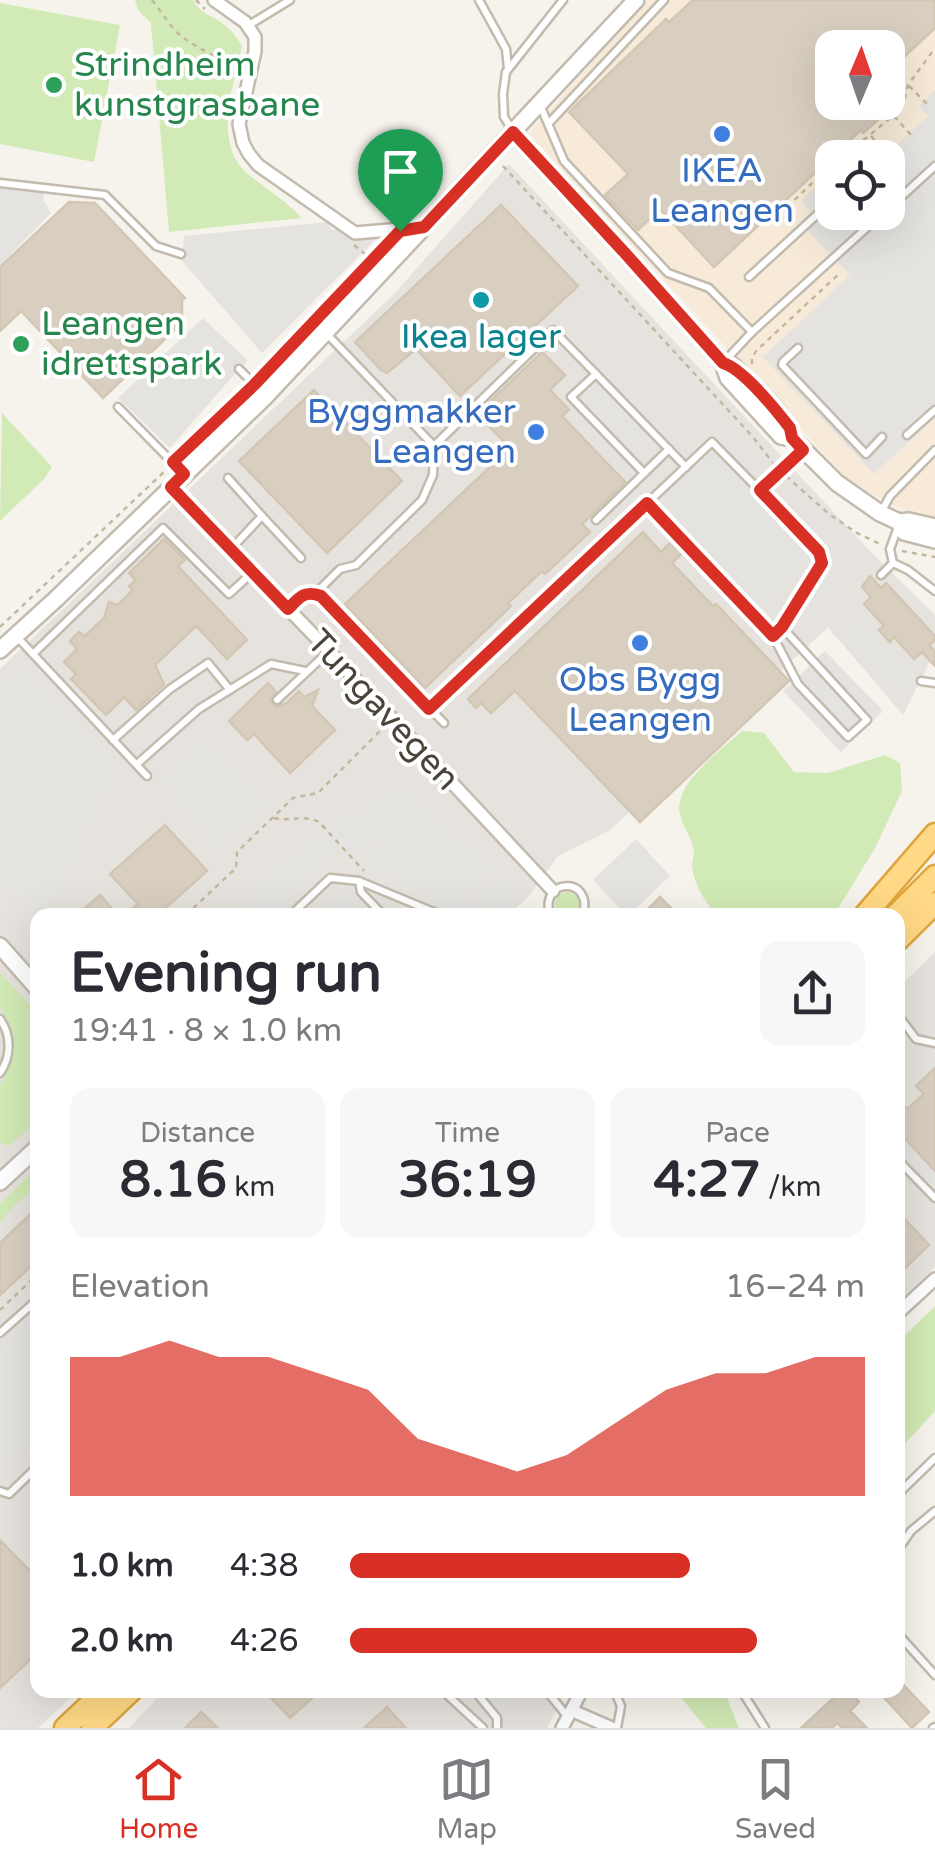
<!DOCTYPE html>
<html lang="en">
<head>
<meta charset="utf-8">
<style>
  :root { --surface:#fff; --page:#f7f7f7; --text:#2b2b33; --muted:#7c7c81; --line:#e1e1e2; --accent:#d93025 }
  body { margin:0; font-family:"Varela Round",sans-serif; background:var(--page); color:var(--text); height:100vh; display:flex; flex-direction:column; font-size:38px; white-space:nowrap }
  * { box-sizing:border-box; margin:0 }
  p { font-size:32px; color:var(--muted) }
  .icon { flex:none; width:55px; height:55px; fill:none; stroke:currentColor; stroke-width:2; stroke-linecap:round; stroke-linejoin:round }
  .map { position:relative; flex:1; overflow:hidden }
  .panel { position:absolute; left:30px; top:908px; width:875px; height:790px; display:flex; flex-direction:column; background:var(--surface); border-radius:20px; box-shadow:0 10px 40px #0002 }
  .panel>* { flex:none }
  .needle { width:65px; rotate:2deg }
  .tools { position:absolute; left:815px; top:30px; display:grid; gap:20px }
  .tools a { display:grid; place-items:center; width:90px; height:90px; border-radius:20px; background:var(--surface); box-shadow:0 10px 40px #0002; font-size:50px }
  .pin { position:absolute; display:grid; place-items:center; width:85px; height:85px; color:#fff; margin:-102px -42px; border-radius:50% 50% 50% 0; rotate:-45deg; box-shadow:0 0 10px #0007 }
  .pin .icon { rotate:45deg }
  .round { display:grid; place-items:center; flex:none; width:105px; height:105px; border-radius:20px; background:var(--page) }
  .overview { display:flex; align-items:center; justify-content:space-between; height:170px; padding:0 40px }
  h1 { font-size:55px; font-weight:800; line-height:75px }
  .figures { display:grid; grid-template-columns:repeat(3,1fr); gap:15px; height:170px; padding:10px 40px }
  .figures div { display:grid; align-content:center; border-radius:20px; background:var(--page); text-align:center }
  .figures b { font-size:50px; font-weight:800 }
  .figures small { font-size:28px; font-weight:400 }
  .figures p { font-size:28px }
  .chart { height:280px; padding:20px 40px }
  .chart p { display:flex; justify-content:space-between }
  .chart svg { width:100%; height:180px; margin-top:10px; fill:var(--accent); opacity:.7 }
  ul { padding:0 40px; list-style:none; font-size:32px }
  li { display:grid; grid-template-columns:160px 120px 1fr; align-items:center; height:75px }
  li i { height:25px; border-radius:12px; background:var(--accent) }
  .tabs { display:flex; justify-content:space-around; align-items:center; height:140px; border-top:2px solid var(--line); background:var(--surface); font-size:28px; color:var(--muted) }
  .tabs a { display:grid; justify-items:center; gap:5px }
  .tabs .current { color:var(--accent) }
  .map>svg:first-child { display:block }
  .commercial { fill:#f7ead8; fill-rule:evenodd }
  .industrial { fill:#e6e2dd }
  .green { fill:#d2eab5 }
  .parking { fill:#e5e3e0 }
  .building { fill:#d8cfc1; stroke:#d3c7b4; stroke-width:2.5 }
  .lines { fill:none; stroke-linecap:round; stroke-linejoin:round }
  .service-casing { stroke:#c2bbae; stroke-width:11 }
  .minor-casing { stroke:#c2bbae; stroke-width:16 }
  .tertiary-casing { stroke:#c2bbae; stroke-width:20 }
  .trunk-casing { stroke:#e0a43c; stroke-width:25 }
  .path { stroke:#c4b79f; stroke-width:2.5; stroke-dasharray:5 5; stroke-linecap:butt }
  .service { stroke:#fff; stroke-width:6 }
  .minor { stroke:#fff; stroke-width:11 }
  .tertiary { stroke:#fff; stroke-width:15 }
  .trunk { stroke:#ffd985; stroke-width:20 }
  .route-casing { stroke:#fff; stroke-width:20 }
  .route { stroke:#d93025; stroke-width:12 }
  .leisure-dot { fill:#2e9e5b; stroke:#fff; stroke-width:4 }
  .shop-dot { fill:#3f7fe0; stroke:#fff; stroke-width:4 }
  .culture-dot { fill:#0f9aa8; stroke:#fff; stroke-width:4 }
  .labels { text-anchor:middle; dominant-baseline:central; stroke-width:8; stroke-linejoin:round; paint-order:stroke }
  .leisure-label { font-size:35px; fill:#27864d; stroke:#fff; text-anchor:start }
  .shop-label { font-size:35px; fill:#366cbe; stroke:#fff }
  .culture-label { font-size:35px; fill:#0d838f; stroke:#fff }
  .street-label { font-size:35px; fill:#4b4439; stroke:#fff }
</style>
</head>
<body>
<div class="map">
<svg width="935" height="1728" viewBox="0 0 935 1728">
  <rect width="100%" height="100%" fill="#f6f3ec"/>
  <path class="commercial" d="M648 0H935V523L917 518 850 482 529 133ZM832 48H888V102H832ZM832 158H888V212H832Z"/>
  <g class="industrial">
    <polygon points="509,164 869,550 935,615 935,651 903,715 828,627 609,831 558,856 528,897 507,915 498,908 491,915 38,915 38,1690 79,1690 38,1728 0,1728 0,669 394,294"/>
    <polygon points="935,952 935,1267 898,1301 898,988"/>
    <polygon points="165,1690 566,1690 547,1728 129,1728"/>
  </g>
  <g class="green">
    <path d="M135 0H193C199 12 208 14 219 21 229 27 236 36 242 46 234 84 212 143 247 173 265 188 285 200 302 218L169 232 151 23 138 10Z"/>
    <polygon points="0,3 120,25 94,162 0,144"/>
    <polygon points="2,413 52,467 44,479 0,521"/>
    <path d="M742 731 764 733 794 772 828 773 885 755 900 763 902 791 875 848 834 915H716C704 900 695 886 692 867 692 862 694 857 694 852 693 839 683 828 680 815 672 785 721 750 742 731Z"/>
    <circle cx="567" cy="904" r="12"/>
    <polygon points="0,972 38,1014 37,1121 9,1146 0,1143 0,1086 14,1056 14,1037 10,1024 0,1008"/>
    <polygon points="37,1167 37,1186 14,1206 0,1222 0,1204"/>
    <polygon points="935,1306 935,1411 898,1451 898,1342"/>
    <polygon points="675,1690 724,1690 739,1728 706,1728"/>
  </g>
  <g class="parking">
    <polygon points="935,90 935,418 874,474 763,357 850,275 800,222 811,212 801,201 832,172 832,212 888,212 888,167 890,164 888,158 884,157 928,116 919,106"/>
    <polygon points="0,183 46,187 43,199 51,213 0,265"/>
    <polygon points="328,222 331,230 389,223 385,230 262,353 182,261 184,236"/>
    <polygon points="203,318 248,361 239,369 170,448 118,398"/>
    <polygon points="602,359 674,435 626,480 566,417 591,394 587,390 603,375 594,365"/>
    <polygon points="726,428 753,457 746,464 718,435"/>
    <polygon points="712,450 815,558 760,610 657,503"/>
    <polygon points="805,510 832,539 825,546 798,517"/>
    <polygon points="164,519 176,520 227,574 225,587 160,522"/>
    <polygon points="826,570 835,574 817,621 807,617"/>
    <polygon points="858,612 918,674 921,681 899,702 831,632"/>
    <polygon points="825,651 883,711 841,752 783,691"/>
    <polygon points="23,659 121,765 68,888 35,918 0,884 0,681"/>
    <polygon points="203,684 209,690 189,709 204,728 159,770 138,745"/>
    <polygon points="206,731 274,802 218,855 154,779"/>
    <polygon points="398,777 499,871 453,915 449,915 418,890 401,887 386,873 371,874 360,863 365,852 374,843 373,841 361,853 340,853 275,915 260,915 240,895 288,850 293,853 315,830 319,833 344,811 361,828 352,818"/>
    <polygon points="636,839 670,876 629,915 626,915 593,880"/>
    <polygon points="502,872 528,897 507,915 491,901 475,915 460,915 458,913"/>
    <polygon points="343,890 368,915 334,915 326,906"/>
    <polygon points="898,1131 935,1172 935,1208 898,1168"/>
    <polygon points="36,1313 37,1442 10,1468 0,1458 0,1348"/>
    <polygon points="492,1690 529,1690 497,1718 482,1698"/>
  </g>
  <g class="building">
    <polygon points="693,0 935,0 935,28 888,72 888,48 832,48 832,102 885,102 890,109 863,133 861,130 714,267 660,209 638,230 605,195 628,174 569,112 666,19 669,22"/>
    <polygon points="69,202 95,203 185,298 182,300 182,323 103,398 21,311 0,331 0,267"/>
    <polygon points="501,205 578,286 460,396 416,349 387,373 381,370 355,342"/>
    <polygon points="542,352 565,375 550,390 569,410 562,416 625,482 582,524 590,532 545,574 542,571 508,603 511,606 425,688 345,604 510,448 477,414"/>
    <polygon points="314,390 402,481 327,553 239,461"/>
    <polygon points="643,532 661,552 671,542 682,553 672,563 713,606 716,604 789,681 640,822 515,691 491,713 481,703 476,708 468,699"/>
    <polygon points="164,539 185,560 178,566 247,640 227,659 196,626 155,665 164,684 136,710 124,697 106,715 71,679 76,674 64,662 77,649 70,641 79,632 85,636 104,618 109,602 118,605 133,590 129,586 136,580 129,573"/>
    <polygon points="870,576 881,588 886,583 935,636 935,640 929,645 935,651 935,666 922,652 914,659 894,637 890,642 879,630 884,626 864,604 871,597 862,587"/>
    <polygon points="268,683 276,692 270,701 276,707 287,703 299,691 304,697 318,690 312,706 335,730 290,773 254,734 247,740 229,721"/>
    <polygon points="165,825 207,871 158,915 125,915 138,904 110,874"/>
    <polygon points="100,895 118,915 77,915"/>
    <polygon points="660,897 678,915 642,915"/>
    <polygon points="935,1068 935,1171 898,1131 898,1100 907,1109 924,1094 916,1086"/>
    <polygon points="38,1207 38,1260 0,1295 0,1243"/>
    <polygon points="898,1212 929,1245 898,1275"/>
    <polygon points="0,1540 38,1579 38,1652 0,1688"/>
    <polygon points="898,1679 929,1712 912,1728 877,1690 898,1690"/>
    <polygon points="264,1690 321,1690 290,1718"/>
    <polygon points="842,1690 848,1690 859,1702 850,1711 867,1728 842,1728 837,1723 832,1728 801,1728"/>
    <polygon points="387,1707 406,1728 364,1728"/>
    <polygon points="201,1712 218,1728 185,1728"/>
  </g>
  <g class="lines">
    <defs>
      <g id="service">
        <polyline points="479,0 506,49 508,69"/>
        <polyline points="249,25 290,0"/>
        <polyline points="540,105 564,161 668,273 709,288 752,332"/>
        <polyline points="549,123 664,0"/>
        <polyline points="513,131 504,117 503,94 506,72 563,0"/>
        <polyline points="0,183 105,195 156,246 181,254"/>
        <polyline points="888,209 935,166"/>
        <polyline points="749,277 832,201"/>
        <polyline points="798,348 783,362 782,365 866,454 882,437"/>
        <polyline points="724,362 752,332 884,212"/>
        <polyline points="239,369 266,396"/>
        <polyline points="118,407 183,473"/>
        <polyline points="907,435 935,410"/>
        <polyline points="434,446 553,330 596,374"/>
        <polyline points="644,473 571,397 596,374 686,467"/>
        <polyline points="228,478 262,516 232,548"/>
        <polyline points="759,490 802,450"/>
        <polyline points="647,503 773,636 782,627"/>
        <polyline points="881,512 890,496 935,450"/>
        <polyline points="262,516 301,558"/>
        <polyline points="596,520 669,449"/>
        <polyline points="898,527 890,549 893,563 908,570 935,591"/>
        <polyline points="881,575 893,563"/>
        <polyline points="315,594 340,569 356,565 422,500 433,475 434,446 326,333"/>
        <path d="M289 608C301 597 304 590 321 596L444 723"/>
        <polyline points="18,638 147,776"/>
        <polyline points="33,654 163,528 229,594 253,572"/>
        <polyline points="921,681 935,683"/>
        <polyline points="277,700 329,651"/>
        <polyline points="429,709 712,442 819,551 822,563 782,627 867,720 848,737 798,684 773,636"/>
        <polyline points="113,740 170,689 208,663 230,690"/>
        <polyline points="137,764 199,709 271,664 305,671"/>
        <polyline points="359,881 361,892 383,915"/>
        <polyline points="291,915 330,878 359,881 441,915"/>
        <path d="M550 915C539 877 594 876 583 915"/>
        <polyline points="898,1015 916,1039 935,1043"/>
        <path d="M0 1019C12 1036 11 1057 0 1073"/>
        <polyline points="898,1160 935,1198"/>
        <polyline points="0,1333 38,1299"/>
        <polyline points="0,1491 9,1494 38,1466"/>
        <polyline points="898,1494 935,1458"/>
        <polyline points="898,1550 911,1531 935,1511"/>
        <polyline points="898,1634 935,1675"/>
        <polyline points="442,1690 483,1728"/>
        <polyline points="474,1690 497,1718 497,1728"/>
        <polyline points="546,1690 567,1716"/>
        <polyline points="614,1690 621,1706 617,1728"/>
        <polyline points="741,1690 765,1728"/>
        <polyline points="933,1728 935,1727"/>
      </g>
      <g id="minor">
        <polyline points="214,0 245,22 255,37 255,51 239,124 243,143 249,154 258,165 355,233 424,227"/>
        <polyline points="171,487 329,651 553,891"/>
        <polyline points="898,1313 935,1279"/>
        <polyline points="573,1711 612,1728"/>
        <polyline points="562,1728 582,1690"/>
      </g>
      <g id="tertiary">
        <path d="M513 132 624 252 723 363 733 366C749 382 789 417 792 438L837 483 880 513 899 522 909 521 935 527"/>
        <polyline points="723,363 728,378 781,436 792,438"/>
        <polyline points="899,522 904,532 935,540"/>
        <polyline points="0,650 56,599 266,396 636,0"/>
        <polyline points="0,946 38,989"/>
        <polyline points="0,1182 38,1147"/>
      </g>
      <g id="trunk">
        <polyline points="865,915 935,834"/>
        <polyline points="896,915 935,876"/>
        <polyline points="898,940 935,903"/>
        <polyline points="65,1728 105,1690"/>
        <polyline points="92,1728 132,1690"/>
      </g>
    </defs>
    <use href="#service" class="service-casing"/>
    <use href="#minor" class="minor-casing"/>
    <use href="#tertiary" class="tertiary-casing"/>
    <use href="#trunk" class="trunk-casing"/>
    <g class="path">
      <polyline points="152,0 175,31 189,42 239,70"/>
      <polyline points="196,0 205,9"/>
      <polyline points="909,86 927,104"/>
      <polyline points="894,116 912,136"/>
      <polyline points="871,136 890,158"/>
      <polyline points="839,158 870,135 902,108 908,85 935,48"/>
      <polyline points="503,166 753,437 773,463"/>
      <polyline points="794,222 784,210 832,164"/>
      <polyline points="354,245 371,259"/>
      <polyline points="752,364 752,358 756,351 841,272"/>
      <polyline points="261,378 386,245"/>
      <polyline points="179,457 249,390"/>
      <polyline points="786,476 829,514 857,533 880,544"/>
      <polyline points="902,551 935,557"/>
      <polyline points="0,627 166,470"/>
      <path d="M274 818C289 822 303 814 319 822L364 871"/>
      <polyline points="186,915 236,868 237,852 293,798 318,793 382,729"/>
      <polyline points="0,1310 38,1274"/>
    </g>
    <use href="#service" class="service"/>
    <use href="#minor" class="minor"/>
    <use href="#tertiary" class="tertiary"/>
    <use href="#trunk" class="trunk"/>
  </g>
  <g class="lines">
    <defs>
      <path id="route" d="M513 132 624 252 723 363C743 369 776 410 790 428L792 438 803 450 760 490 819 552 822 563 782 627 773 636 647 503 429 709 321 596C304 590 300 597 288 609L171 487 184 474 173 462 254 385 400 231 424 227Z"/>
    </defs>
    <use href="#route" class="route-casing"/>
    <use href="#route" class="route"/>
  </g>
  <g class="leisure-dot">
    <circle cx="54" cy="85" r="10"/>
    <circle cx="21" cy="344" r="10"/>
  </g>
  <g class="shop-dot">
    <circle cx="722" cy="134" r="10"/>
    <circle cx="536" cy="432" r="10"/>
    <circle cx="640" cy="643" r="10"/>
  </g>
  <circle class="culture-dot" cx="481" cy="300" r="10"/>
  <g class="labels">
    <g class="leisure-label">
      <text x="74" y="65">Strindheim<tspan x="74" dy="40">kunstgrasbane</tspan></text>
      <text x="41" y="324">Leangen<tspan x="41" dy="40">idrettspark</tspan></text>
    </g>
    <g class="shop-label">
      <text x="722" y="171">IKEA<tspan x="722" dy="40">Leangen</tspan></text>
      <text x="516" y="412" text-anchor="end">Byggmakker<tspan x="516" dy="40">Leangen</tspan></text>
      <text x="640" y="680">Obs Bygg<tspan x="640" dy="40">Leangen</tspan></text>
    </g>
    <g class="culture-label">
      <text x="481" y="337">Ikea lager</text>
    </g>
    <g class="street-label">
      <text transform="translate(383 710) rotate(47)">Tungavegen</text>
    </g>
  </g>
</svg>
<div class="tools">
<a><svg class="needle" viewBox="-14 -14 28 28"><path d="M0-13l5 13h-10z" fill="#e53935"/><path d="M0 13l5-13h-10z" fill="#7c7c81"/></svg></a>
<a><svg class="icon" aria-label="locate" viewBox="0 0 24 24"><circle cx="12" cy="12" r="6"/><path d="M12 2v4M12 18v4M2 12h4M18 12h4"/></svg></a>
</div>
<div class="pin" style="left:400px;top:231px;background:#1e9e55"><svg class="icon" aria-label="arrive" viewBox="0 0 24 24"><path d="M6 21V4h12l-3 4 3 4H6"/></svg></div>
<section class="panel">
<div class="overview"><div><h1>Evening run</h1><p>19:41 · 8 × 1.0 km</p></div><a class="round"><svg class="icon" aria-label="share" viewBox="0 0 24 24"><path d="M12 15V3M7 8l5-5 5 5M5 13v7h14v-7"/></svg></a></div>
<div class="figures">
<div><p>Distance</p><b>8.16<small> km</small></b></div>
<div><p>Time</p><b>36:19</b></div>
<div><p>Pace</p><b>4:27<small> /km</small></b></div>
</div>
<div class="chart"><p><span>Elevation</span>16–24 m</p>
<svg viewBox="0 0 160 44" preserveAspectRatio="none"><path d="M0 44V10L10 10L20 6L30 10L40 10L50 14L60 18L70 30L80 34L90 38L100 34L110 26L120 18L130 14L140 14L150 10L160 10V44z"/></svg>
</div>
<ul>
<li><b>1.0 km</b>4:38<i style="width:66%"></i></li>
<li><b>2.0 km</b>4:26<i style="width:79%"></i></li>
</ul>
</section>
</div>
<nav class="tabs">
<a class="current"><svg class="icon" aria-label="home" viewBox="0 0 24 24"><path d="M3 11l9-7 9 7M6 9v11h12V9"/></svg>Home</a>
<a><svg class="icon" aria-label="map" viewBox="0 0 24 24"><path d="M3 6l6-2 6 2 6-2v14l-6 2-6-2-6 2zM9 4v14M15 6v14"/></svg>Map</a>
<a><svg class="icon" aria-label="saved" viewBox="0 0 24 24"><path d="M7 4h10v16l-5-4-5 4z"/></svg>Saved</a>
</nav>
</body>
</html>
